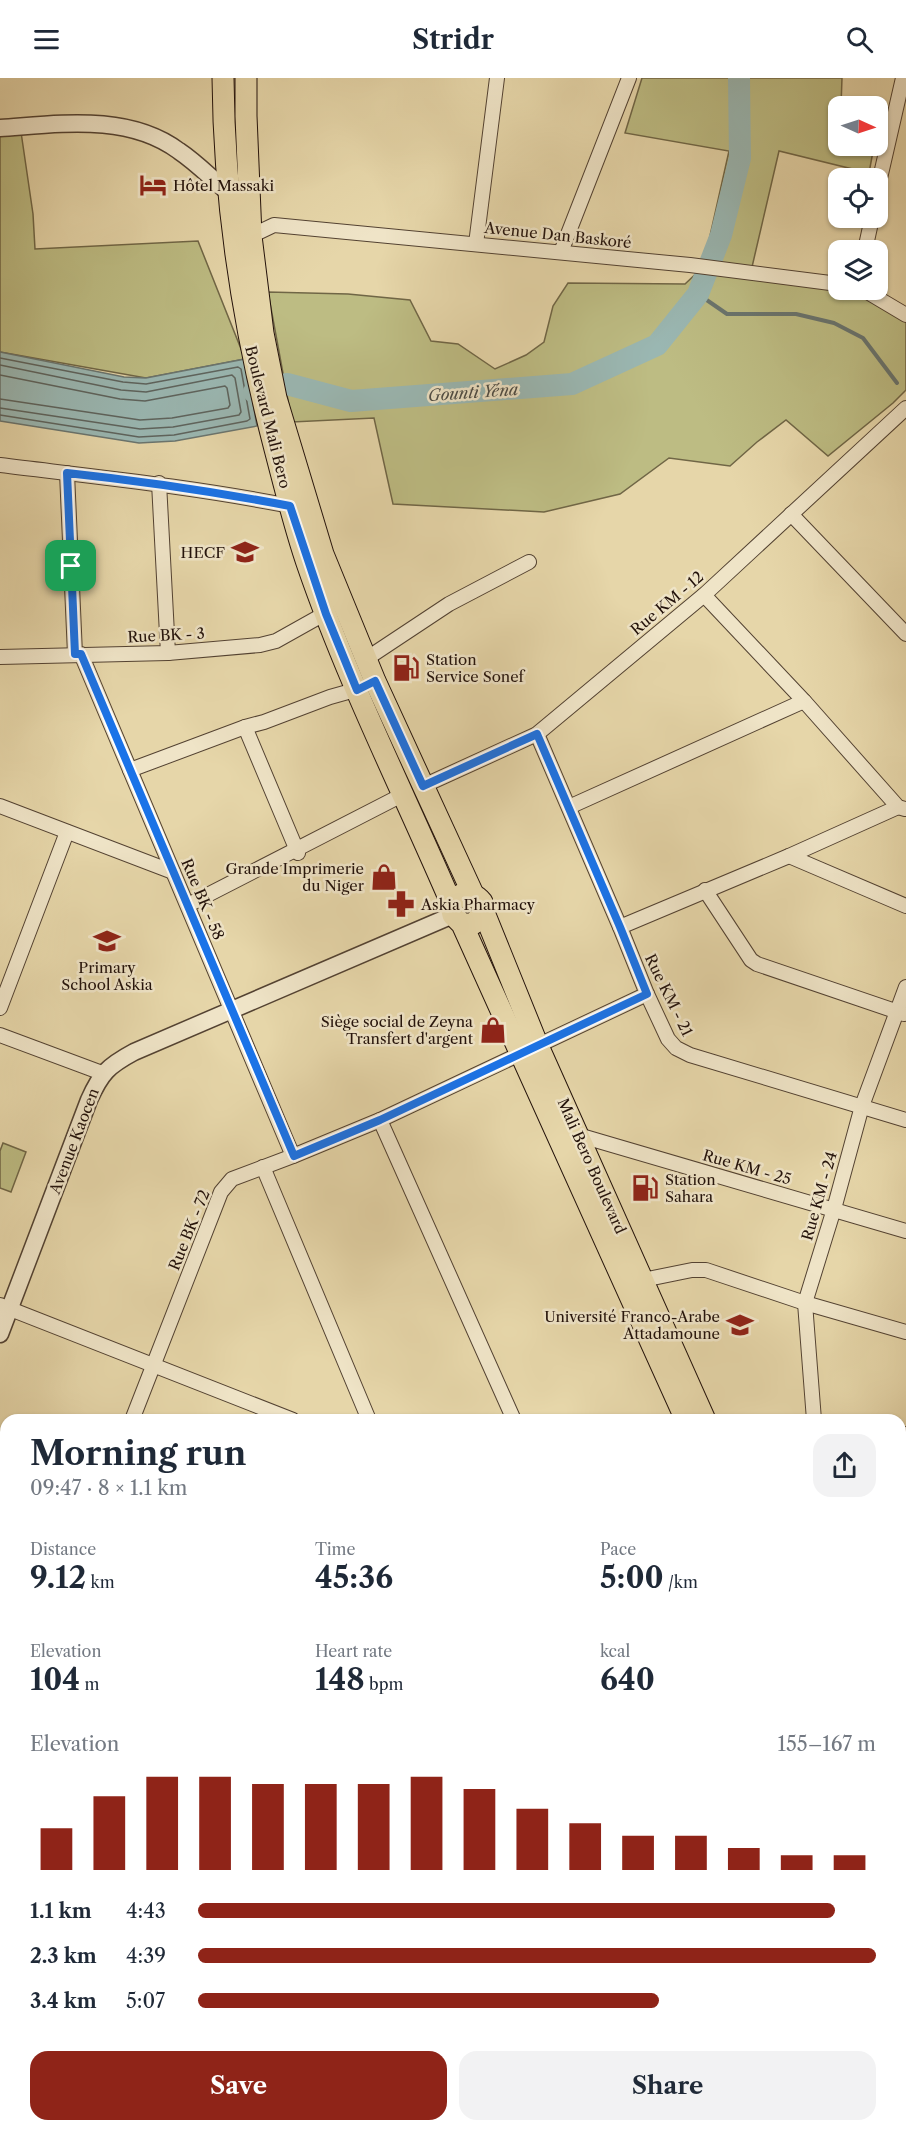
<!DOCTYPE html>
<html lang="en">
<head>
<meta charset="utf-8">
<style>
  :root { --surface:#fff; --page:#f2f2f3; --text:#1f2937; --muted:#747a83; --accent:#8f2418 }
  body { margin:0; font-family:"Libre Caslon Text",serif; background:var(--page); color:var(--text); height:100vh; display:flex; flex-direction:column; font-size:22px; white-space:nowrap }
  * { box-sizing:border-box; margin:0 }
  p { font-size:20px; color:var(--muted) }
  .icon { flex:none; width:33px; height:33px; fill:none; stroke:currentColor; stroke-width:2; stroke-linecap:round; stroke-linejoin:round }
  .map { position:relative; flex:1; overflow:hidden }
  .details { position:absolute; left:0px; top:1336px; width:906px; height:718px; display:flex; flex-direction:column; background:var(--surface); border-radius:18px 18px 0 0; box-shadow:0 2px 4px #0004 }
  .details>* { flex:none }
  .needle { width:39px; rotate:93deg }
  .buttons { position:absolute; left:828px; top:18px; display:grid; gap:12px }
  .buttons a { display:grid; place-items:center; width:60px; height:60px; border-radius:12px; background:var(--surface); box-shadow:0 2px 4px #0004; font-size:30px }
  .pin { position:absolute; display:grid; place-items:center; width:51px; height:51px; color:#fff; margin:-26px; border-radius:12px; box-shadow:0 3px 9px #0006 }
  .round { display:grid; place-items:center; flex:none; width:63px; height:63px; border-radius:18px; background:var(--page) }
  .summary { display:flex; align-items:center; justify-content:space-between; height:102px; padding:0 30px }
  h1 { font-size:33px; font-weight:800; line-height:45px }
  .figures { display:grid; grid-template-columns:repeat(3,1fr); gap:9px; height:102px; padding:6px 30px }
  .figures div { display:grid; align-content:center }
  .figures b { font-size:30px; font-weight:800 }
  .figures small { font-size:16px; font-weight:400 }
  .figures p { font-size:16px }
  .chart { height:168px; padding:12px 30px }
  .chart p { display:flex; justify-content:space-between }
  .chart svg { width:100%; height:108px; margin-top:6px; stroke:var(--accent); stroke-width:6 }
  .cta { display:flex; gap:12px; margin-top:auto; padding:12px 30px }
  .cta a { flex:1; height:69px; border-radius:18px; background:var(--accent); color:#fff; font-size:24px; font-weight:800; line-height:69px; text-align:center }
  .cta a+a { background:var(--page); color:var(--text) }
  ul { padding:0 30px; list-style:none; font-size:20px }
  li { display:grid; grid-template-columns:96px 72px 1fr; align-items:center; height:45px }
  li i { height:15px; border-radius:8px; background:var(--accent) }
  header { display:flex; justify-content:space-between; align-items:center; height:78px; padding:0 30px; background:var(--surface); font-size:27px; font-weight:800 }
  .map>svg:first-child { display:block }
  .green { fill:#bdbc83; stroke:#706646; stroke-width:1.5 }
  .water { fill:#9ab7b2; stroke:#6a756f; stroke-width:1.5 }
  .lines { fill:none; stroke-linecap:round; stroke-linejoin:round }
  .shore { stroke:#5e645e; stroke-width:1.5 }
  .stream { stroke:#6a756f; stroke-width:4 }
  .river { stroke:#9ab7b2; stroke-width:22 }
  .minor-casing { stroke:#534232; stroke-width:16 }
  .tertiary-casing { stroke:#534232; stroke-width:19 }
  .primary-casing { stroke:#22110a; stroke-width:23 }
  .minor { stroke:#efe4c7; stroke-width:14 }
  .tertiary { stroke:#efe4c7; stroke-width:16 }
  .primary { stroke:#e6d6a9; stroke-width:21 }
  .route-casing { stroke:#fff; stroke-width:12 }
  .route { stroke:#1a73e8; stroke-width:8 }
  .labels { text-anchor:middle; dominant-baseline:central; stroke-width:5; stroke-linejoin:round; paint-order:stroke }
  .poi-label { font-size:15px; fill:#22110a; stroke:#efe4c7; text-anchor:start }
  .street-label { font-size:15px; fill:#22110a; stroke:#efe4c7 }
  .water-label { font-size:16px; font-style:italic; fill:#4c4b45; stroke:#efe4c7 }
</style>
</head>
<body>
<header><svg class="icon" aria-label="menu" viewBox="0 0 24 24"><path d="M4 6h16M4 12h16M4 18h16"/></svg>Stridr<svg class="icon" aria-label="search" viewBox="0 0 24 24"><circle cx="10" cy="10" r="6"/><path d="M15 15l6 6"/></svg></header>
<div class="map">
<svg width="906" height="2054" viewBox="0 0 906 2054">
  <rect width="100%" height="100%" fill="#e6d6a9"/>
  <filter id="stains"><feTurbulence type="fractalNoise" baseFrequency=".00333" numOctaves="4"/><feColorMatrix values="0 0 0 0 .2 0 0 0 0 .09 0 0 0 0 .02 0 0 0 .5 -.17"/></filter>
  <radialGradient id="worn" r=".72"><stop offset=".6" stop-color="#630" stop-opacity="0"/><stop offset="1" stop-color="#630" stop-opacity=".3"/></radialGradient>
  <g class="green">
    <polygon points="642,0 842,0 841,28 838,28 838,68 874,68 869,95 779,73 752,189 838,212 860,212 906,242 906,312 893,325 828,378 786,342 757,364 730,388 669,380 620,416 544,434 393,426 374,340 292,344 268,214 348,216 410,222 431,263 458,266 495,291 526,277 544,264 553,228 568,205 685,206 703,189 729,73 625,55"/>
    <polygon points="21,54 33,136 35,171 198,163 245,281 146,300 0,274 0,55"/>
    <polygon points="3,1065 26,1074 11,1114 0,1110 0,1073"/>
  </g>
  <polygon class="water" points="0,274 124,299 146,300 245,281 257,348 175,363 139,365 0,343"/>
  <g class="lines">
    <g class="shore">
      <polyline points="0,280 123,304 146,306 238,289 241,291 250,341 247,343 174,357 139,359 0,337"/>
      <polyline points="0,287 121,312 146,314 232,297 235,300 241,334 239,337 173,349 140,351 0,330"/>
      <polyline points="0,297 120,321 145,323 225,308 227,310 230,327 228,330 172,340 140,342 0,321"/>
    </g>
    <polyline class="stream" points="698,216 727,236 796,236 834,245 863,260 897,305"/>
    <polyline class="river" points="254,314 287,306 351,323 572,306 657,267 698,216 721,157 740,80 739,0"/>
    <defs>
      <g id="minor">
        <polyline points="878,109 903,0"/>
        <polyline points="251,158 274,147 690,187 838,206"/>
        <polyline points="476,166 497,0"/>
        <polyline points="865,172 872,140"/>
        <polyline points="561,174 629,0"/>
        <polyline points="864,212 906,237"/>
        <path d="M0 387C97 399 194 409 290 428"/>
        <polyline points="67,395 75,576"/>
        <polyline points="159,405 168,575"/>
        <polyline points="791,436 906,556"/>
        <polyline points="704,517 804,623 898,729 905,731"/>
        <polyline points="81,576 293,1078"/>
        <polyline points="0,579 168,575 260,567 276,563 326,535"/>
        <polyline points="366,581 449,526 529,484"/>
        <polyline points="245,649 298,775"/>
        <polyline points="537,656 620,849 647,916 668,961 676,970 690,977 906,1042"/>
        <polyline points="130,692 245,649 264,644 330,619 362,610"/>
        <polyline points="423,708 537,656 704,517 906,330"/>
        <polyline points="0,728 173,794"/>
        <polyline points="569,729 804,623"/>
        <polyline points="789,778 906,828"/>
        <polyline points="705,812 751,882 757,886 904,936"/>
        <polyline points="188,827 404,716"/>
        <polyline points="620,849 789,778 898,729"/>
        <polyline points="0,930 67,754"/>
        <polyline points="0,957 102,995"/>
        <polyline points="380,1042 514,1342"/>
        <polyline points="578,1057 906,1153"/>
        <polyline points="263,1089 369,1342"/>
        <polyline points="643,1202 692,1192 706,1192 805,1225 906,1254"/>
        <polyline points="0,1227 293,1342"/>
        <polyline points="132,1342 221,1114 232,1101 293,1078 380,1042 647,916"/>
        <polyline points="814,1342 805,1225 834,1131 862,1028 906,909"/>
        <polyline points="900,1357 906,1356"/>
        <polyline points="900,1497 906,1497"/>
        <polyline points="0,1506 6,1509"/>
        <polyline points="0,1684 6,1669"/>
        <polyline points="0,1783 6,1785"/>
        <polyline points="900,1922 906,1924"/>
        <polyline points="634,2049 650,2054"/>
        <polyline points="198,2054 199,2049"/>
        <polyline points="346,2054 348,2049"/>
        <polyline points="487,2054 489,2049"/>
        <polyline points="662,2054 664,2049"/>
      </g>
      <g id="tertiary">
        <path d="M0 50C59 46 128 35 179 73 197 85 212 101 229 115"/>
        <path d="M0 1256 89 1022C101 995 108 988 134 974L453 837"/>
      </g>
      <g id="primary">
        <path d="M223 0C224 126 243 249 275 371 285 409 294 447 307 485 347 602 403 713 452 827"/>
        <polyline points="246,0 246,38 251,158 263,255 276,320 323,476 375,603 473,816"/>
        <polyline points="483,832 538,968 705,1342"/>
        <path d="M462 846H473L482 837V824C470 808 447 817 453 837L462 846 686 1342"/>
        <polyline points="788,2054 789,2049"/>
        <polyline points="808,2054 809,2049"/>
      </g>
    </defs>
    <use href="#minor" class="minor-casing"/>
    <use href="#tertiary" class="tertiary-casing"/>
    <use href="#primary" class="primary-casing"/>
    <use href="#minor" class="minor"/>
    <use href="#tertiary" class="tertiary"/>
    <use href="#primary" class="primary"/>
  </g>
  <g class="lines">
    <defs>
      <path id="route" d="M67 395C142 403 216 414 290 428L326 536 357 612 375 603 423 708 537 656 620 849 647 916 380 1042 294 1078 81 576H75Z"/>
    </defs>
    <use href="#route" class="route-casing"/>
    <use href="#route" class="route"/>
  </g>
  <defs>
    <symbol id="hotel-bare" viewBox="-9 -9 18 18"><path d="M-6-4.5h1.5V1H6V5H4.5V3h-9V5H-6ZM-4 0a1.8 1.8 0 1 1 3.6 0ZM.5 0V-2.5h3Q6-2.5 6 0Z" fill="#8f2418" stroke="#efe4c7" stroke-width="2.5" paint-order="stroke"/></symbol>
    <symbol id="university-bare" viewBox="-9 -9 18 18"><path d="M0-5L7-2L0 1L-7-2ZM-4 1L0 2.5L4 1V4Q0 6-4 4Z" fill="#8f2418" stroke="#efe4c7" stroke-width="2.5" paint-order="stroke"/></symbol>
    <symbol id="fuel-bare" viewBox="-9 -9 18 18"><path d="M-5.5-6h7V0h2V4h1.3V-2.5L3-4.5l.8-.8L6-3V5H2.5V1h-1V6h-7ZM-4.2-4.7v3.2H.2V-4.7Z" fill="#8f2418" stroke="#efe4c7" stroke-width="2.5" paint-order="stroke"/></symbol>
    <symbol id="shop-bare" viewBox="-9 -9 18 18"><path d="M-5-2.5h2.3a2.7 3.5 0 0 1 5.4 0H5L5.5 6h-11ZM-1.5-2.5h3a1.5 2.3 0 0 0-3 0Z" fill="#8f2418" stroke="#efe4c7" stroke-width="2.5" paint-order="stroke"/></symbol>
    <symbol id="pharmacy-bare" viewBox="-9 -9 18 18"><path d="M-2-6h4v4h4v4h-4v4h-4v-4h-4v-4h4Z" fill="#8f2418" stroke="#efe4c7" stroke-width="2.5" paint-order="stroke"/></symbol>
    <symbol id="school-bare" viewBox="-9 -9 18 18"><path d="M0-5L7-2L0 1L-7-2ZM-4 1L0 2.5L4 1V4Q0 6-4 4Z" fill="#8f2418" stroke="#efe4c7" stroke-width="2.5" paint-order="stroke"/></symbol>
  </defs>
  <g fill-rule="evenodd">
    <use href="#hotel-bare" x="134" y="88" width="38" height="38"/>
    <use href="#university-bare" x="226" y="455" width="38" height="38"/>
    <use href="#fuel-bare" x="387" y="571" width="38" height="38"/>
    <use href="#shop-bare" x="365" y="780" width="38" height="38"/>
    <use href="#pharmacy-bare" x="382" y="807" width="38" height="38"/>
    <use href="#school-bare" x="88" y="844" width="38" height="38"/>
    <use href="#shop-bare" x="474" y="933" width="38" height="38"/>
    <use href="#fuel-bare" x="626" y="1091" width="38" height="38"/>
    <use href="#university-bare" x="721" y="1228" width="38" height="38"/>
  </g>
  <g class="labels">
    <g class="poi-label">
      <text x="173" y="107">Hôtel Massaki</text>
      <text x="225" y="474" text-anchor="end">HECF</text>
      <text x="426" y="581">Station<tspan x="426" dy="17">Service Sonef</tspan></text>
      <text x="364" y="790" text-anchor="end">Grande Imprimerie<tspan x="364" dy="17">du Niger</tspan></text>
      <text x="421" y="826">Askia Pharmacy</text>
      <text x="107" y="889" text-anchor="middle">Primary<tspan x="107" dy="17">School Askia</tspan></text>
      <text x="473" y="943" text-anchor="end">Siège social de Zeyna<tspan x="473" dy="17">Transfert d'argent</tspan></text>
      <text x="665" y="1101">Station<tspan x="665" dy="17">Sahara</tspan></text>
      <text x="720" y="1238" text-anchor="end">Université Franco-Arabe<tspan x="720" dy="17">Attadamoune</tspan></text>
    </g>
    <g class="street-label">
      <text transform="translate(558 157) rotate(6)">Avenue Dan Baskoré</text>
      <text transform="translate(268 339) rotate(76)">Boulevard Mali Bero</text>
      <text transform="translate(667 525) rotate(-40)">Rue KM - 12</text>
      <text transform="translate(166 557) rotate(-3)">Rue BK - 3</text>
      <text transform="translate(203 821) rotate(67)">Rue BK - 58</text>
      <text transform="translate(669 917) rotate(64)">Rue KM - 21</text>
      <text transform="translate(74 1063) rotate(-69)">Avenue Kaocen</text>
      <text transform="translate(592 1088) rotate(66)">Mali Bero Boulevard</text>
      <text transform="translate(747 1089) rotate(16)">Rue KM - 25</text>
      <text transform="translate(819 1118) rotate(-74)">Rue KM - 24</text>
      <text transform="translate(189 1152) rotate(-68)">Rue BK - 72</text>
    </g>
    <g class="water-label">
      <text transform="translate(473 314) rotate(-4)">Gounti Yéna</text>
    </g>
  </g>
  <rect width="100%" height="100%" filter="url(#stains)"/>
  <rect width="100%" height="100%" fill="url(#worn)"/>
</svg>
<div class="buttons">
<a><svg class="needle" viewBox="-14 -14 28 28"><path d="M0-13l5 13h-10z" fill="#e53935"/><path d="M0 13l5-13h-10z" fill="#747a83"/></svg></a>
<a><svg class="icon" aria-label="locate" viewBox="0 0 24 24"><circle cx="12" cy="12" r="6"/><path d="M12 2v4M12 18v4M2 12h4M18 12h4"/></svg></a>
<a><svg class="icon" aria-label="layers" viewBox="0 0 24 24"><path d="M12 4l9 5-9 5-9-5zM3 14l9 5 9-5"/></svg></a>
</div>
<div class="pin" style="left:71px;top:488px;background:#1e9e55"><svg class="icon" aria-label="arrive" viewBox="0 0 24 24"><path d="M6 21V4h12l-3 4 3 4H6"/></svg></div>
<section class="details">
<div class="summary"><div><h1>Morning run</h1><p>09:47 · 8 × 1.1 km</p></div><a class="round"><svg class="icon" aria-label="share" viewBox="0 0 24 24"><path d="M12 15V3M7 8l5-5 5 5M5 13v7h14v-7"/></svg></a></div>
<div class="figures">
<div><p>Distance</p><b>9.12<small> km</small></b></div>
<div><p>Time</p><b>45:36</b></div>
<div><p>Pace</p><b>5:00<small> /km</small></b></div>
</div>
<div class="figures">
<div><p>Elevation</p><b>104<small> m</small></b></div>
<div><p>Heart rate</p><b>148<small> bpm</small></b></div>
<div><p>kcal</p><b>640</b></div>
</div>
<div class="chart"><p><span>Elevation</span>155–167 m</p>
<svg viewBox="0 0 160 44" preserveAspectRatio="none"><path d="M5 44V27M15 44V14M25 44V6M35 44V6M45 44V9M55 44V9M65 44V9M75 44V6M85 44V11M95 44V19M105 44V25M115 44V30M125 44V30M135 44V35M145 44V38M155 44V38"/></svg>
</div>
<ul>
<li><b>1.1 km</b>4:43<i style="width:94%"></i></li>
<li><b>2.3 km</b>4:39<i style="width:100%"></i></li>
<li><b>3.4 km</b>5:07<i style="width:68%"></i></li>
</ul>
<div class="cta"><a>Save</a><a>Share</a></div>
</section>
</div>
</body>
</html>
